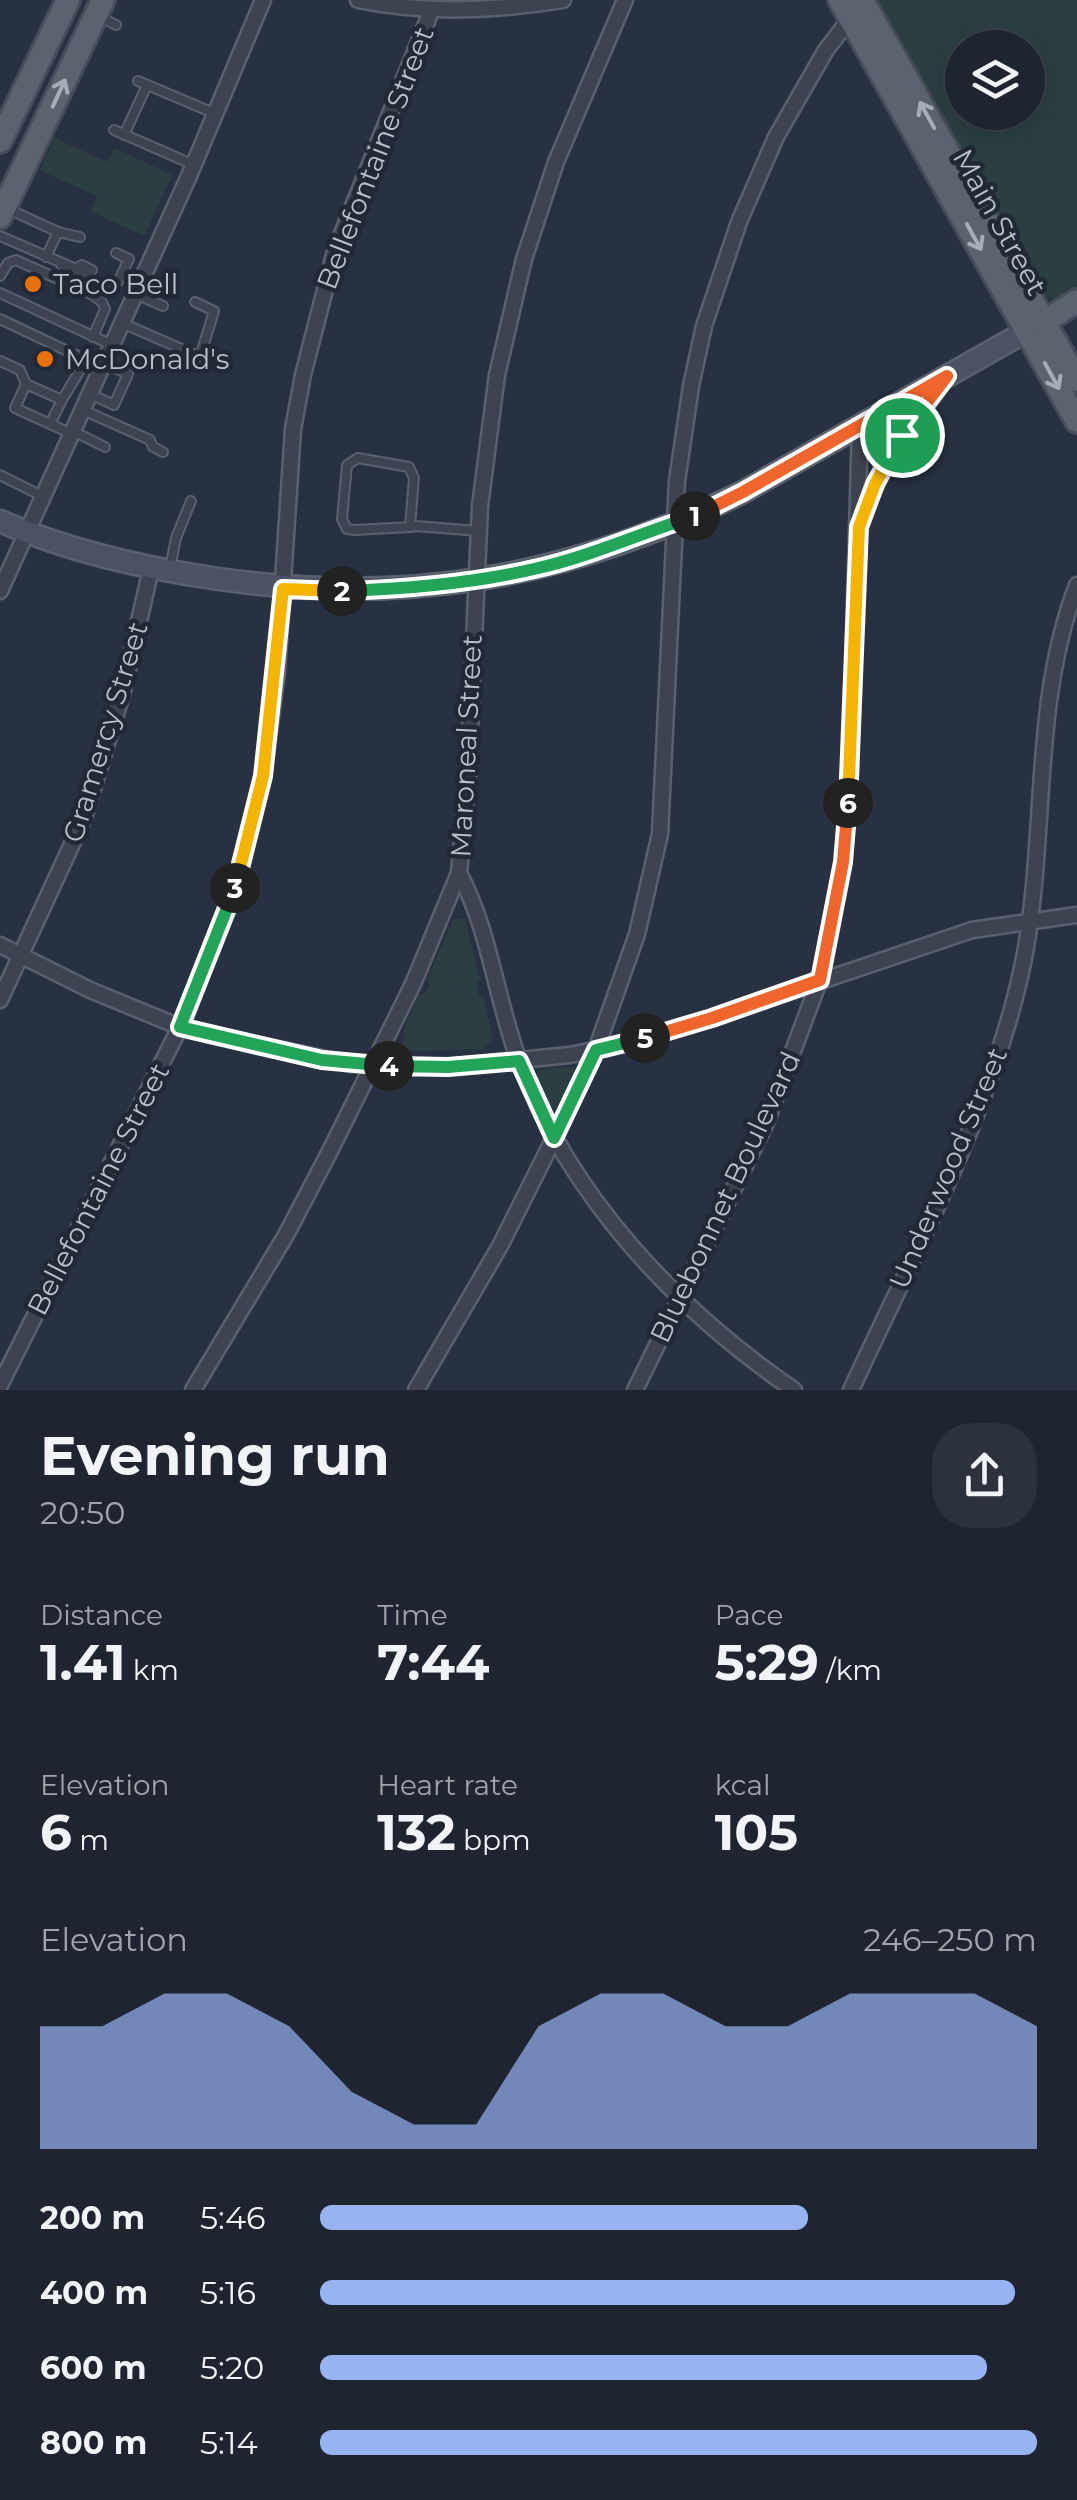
<!DOCTYPE html>
<html lang="en">
<head>
<meta charset="utf-8">
<style>
  :root { --surface:#1e2531; --page:#2b313d; --text:#f1f3f6; --muted:#a1a5ab; --line:#3c424d; --accent:#97b3f2 }
  body { margin:0; font-family:Montserrat,sans-serif; background:var(--page); color:var(--text); height:100vh; display:flex; flex-direction:column; font-size:38px; white-space:nowrap }
  * { box-sizing:border-box; margin:0 }
  p { font-size:32px; color:var(--muted) }
  .icon { flex:none; width:55px; height:55px; fill:none; stroke:currentColor; stroke-width:2; stroke-linecap:round; stroke-linejoin:round }
  .map { position:relative; height:1390px; overflow:hidden }
  .panel { display:flex; flex-direction:column; background:var(--surface); flex:1 }
  .panel>* { flex:none }
  .buttons { position:absolute; left:945px; top:30px; display:grid; gap:20px }
  .buttons a { display:grid; place-items:center; width:100px; height:100px; border-radius:50%; background:var(--surface); box-shadow:0 5px 25px #0003,0 0 0 2px var(--line); font-size:50px }
  .pin { position:absolute; display:grid; place-items:center; width:85px; height:85px; color:#fff; margin:-42px; border:5px solid #fff; border-radius:50%; box-shadow:0 2px 10px #0007 }
  .km { position:absolute; width:50px; height:50px; margin:-25px; border-radius:50%; background:#222; color:#fff; font-size:28px; line-height:50px; text-align:center }
  .round { display:grid; place-items:center; flex:none; width:105px; height:105px; border-radius:40px; background:var(--page) }
  .headline { display:flex; align-items:center; justify-content:space-between; height:170px; padding:0 40px }
  h1 { font-size:55px; font-weight:700; line-height:75px }
  .figures { display:grid; grid-template-columns:repeat(3,1fr); gap:15px; height:170px; padding:10px 40px }
  .figures div { display:grid; align-content:center }
  .figures b { font-size:50px; font-weight:700 }
  .figures small { font-size:28px; font-weight:400 }
  .figures p { font-size:28px }
  .chart { height:280px; padding:20px 40px }
  .chart p { display:flex; justify-content:space-between }
  .chart svg { width:100%; height:180px; margin-top:10px; fill:var(--accent); opacity:.7 }
  ul { padding:0 40px; list-style:none; font-size:32px }
  li { display:grid; grid-template-columns:160px 120px 1fr; align-items:center; height:75px }
  li i { height:25px; border-radius:12px; background:var(--accent) }
  .map>svg:first-child { display:block }
  .green { fill:#2b3f43; fill-rule:evenodd }
  .lines { fill:none; stroke-linecap:round; stroke-linejoin:round }
  .service-casing { stroke:#5a616e; stroke-width:12 }
  .minor-casing { stroke:#5a616e; stroke-width:19 }
  .secondary-casing { stroke:#5a616e; stroke-width:25 }
  .primary-casing { stroke:#464c5a; stroke-width:28 }
  .service { stroke:#3d4351; stroke-width:8 }
  .minor { stroke:#3d4351; stroke-width:14 }
  .secondary { stroke:#4b5263; stroke-width:20 }
  .primary { stroke:#5b6270; stroke-width:22 }
  .oneway { stroke:#a6acb9 }
  .split-1-casing { stroke:#fff; stroke-width:20 }
  .split-2-casing { stroke:#fff; stroke-width:20 }
  .split-3-casing { stroke:#fff; stroke-width:20 }
  .split-4-casing { stroke:#fff; stroke-width:20 }
  .split-5-casing { stroke:#fff; stroke-width:20 }
  .split-6-casing { stroke:#fff; stroke-width:20 }
  .split-7-casing { stroke:#fff; stroke-width:20 }
  .split-1 { stroke:#f0652b; stroke-width:12 }
  .split-2 { stroke:#22a559; stroke-width:12 }
  .split-3 { stroke:#f5b400; stroke-width:12 }
  .split-4 { stroke:#22a559; stroke-width:12 }
  .split-5 { stroke:#22a559; stroke-width:12 }
  .split-6 { stroke:#f0652b; stroke-width:12 }
  .split-7 { stroke:#f5b400; stroke-width:12 }
  .food-dot { fill:#e8710a; stroke:#212836; stroke-width:4 }
  .labels { text-anchor:middle; dominant-baseline:central; stroke-width:9; stroke-linejoin:round; paint-order:stroke }
  .street-label { font-size:28px; fill:#b9bfcb; stroke:#212836 }
  .poi-label { font-size:28px; fill:#b9bfcb; stroke:#212836; text-anchor:start }
</style>
</head>
<body>
<div class="map">
<svg width="1077" height="1390" viewBox="0 0 1077 1390">
  <rect width="100%" height="100%" fill="#283141"/>
  <g class="green">
    <path d="M873 0H1077V288L1057 300 1039 293ZM962 48H1028V112H962Z"/>
    <polygon points="54,138 107,162 115,148 172,175 144,236 91,211 97,196 40,170"/>
    <polygon points="454,918 465,919 480,980 476,984 479,996 484,998 493,1039 484,1049 412,1051 403,1044 404,1029 419,994 425,994 429,985 427,979"/>
    <polygon points="566,1067 574,1067 575,1077 555,1110 549,1104 536,1076 539,1070"/>
  </g>
  <g class="lines">
    <defs>
      <g id="service">
        <polyline points="100,17 116,25"/>
        <polyline points="138,81 216,114"/>
        <polyline points="114,130 194,165"/>
        <polyline points="124,135 147,85"/>
        <polyline points="6,208 58,232 46,257"/>
        <polyline points="58,232 80,237"/>
        <polyline points="0,236 90,275"/>
        <polyline points="61,264 65,270 87,281"/>
        <polyline points="76,268 82,265 92,270"/>
        <polyline points="0,276 8,263 16,260 91,294 102,302 105,309 93,337"/>
        <polyline points="102,288 118,282 129,259 116,253"/>
        <polyline points="0,293 112,345"/>
        <polyline points="136,294 163,306"/>
        <polyline points="0,319 80,357 82,367 62,400"/>
        <polyline points="122,323 200,357 214,311 195,302"/>
        <polyline points="0,361 20,370 26,384"/>
        <polyline points="90,394 114,405 128,374 104,363"/>
        <polyline points="83,410 150,440 153,447 163,452"/>
        <polyline points="50,424 62,400 26,384 15,408 72,434"/>
        <polyline points="73,431 105,447"/>
        <polyline points="0,475 44,497"/>
        <polyline points="410,527 414,478 409,467 358,458 347,465 342,519 347,529 354,530 410,527 416,526 478,531"/>
        <polyline points="170,568 176,538 191,501"/>
      </g>
      <g id="minor">
        <path d="M358 0C425 14 496 11 563 0"/>
        <polyline points="862,517 886,462 940,386"/>
        <polyline points="0,591 189,176 263,0"/>
        <path d="M459 873C490 931 496 999 519 1061 570 1197 676 1309 794 1390"/>
        <polyline points="0,945 90,990 180,1027 211,1035 350,1064 448,1067 570,1055 618,1045 712,1018 972,930 1077,915"/>
        <polyline points="0,1000 84,818 122,695 151,569"/>
        <polyline points="0,1385 180,1027 231,901 263,776 277,672 293,429 303,375 335,251 432,9"/>
        <polyline points="193,1390 286,1235 329,1153 413,984 459,873 468,775 480,506 497,375 524,259 556,162 625,0"/>
        <polyline points="416,1390 500,1246 554,1138 596,1050 637,934 660,834 677,481 691,386 704,326 739,222 776,137 826,50 853,15"/>
        <polyline points="635,1390 766,1123 820,979 843,862 850,773 860,427"/>
        <path d="M851 1390C913 1255 998 1098 1025 953 1047 830 1032 703 1077 585"/>
      </g>
      <path id="secondary" d="M0 521C68 551 139 567 212 578 406 607 568 578 743 492L1039 324"/>
      <g id="primary">
        <polyline points="840,0 1077,421"/>
        <polyline points="862,0 1077,380"/>
        <polyline points="0,141 68,0"/>
        <polyline points="0,217 103,0"/>
        <polyline points="1044,322 1077,301"/>
      </g>
    </defs>
    <use href="#service" class="service-casing"/>
    <use href="#minor" class="minor-casing"/>
    <use href="#secondary" class="secondary-casing"/>
    <use href="#primary" class="primary-casing"/>
    <use href="#service" class="service"/>
    <use href="#minor" class="minor"/>
    <use href="#secondary" class="secondary"/>
    <use href="#primary" class="primary"/>
  </g>
  <defs><path id="oneway-shaft" d="M-6 0H5M1.5-3L5.5 0L1.5 3" fill="none" stroke-width="1.6" stroke-linecap="round" stroke-linejoin="round" transform="scale(2.5)"/></defs>
  <g class="oneway">
    <use href="#oneway-shaft" transform="translate(59 93) rotate(-65)"/>
    <use href="#oneway-shaft" transform="translate(927 115) rotate(-119)"/>
    <use href="#oneway-shaft" transform="translate(974 237) rotate(61)"/>
    <use href="#oneway-shaft" transform="translate(1052 376) rotate(61)"/>
  </g>
  <g class="lines">
    <defs>
      <polyline id="split-1" points="695,516 743,492 947,376 902,435"/>
      <path id="split-2" d="M342 591C407 589 470 584 534 569 589 557 641 533 695 516"/>
      <polyline id="split-3" points="235,888 263,776 283,589 342,591"/>
      <polyline id="split-4" points="235,888 180,1027 322,1060 389,1066"/>
      <polyline id="split-5" points="389,1066 448,1067 519,1061 554,1138 596,1050 645,1038"/>
      <polyline id="split-6" points="645,1038 712,1018 820,980 843,862 848,803"/>
      <polyline id="split-7" points="848,803 859,527 875,484 902,435"/>
    </defs>
    <use href="#split-1" class="split-1-casing"/>
    <use href="#split-2" class="split-2-casing"/>
    <use href="#split-3" class="split-3-casing"/>
    <use href="#split-4" class="split-4-casing"/>
    <use href="#split-5" class="split-5-casing"/>
    <use href="#split-6" class="split-6-casing"/>
    <use href="#split-7" class="split-7-casing"/>
    <use href="#split-1" class="split-1"/>
    <use href="#split-2" class="split-2"/>
    <use href="#split-3" class="split-3"/>
    <use href="#split-4" class="split-4"/>
    <use href="#split-5" class="split-5"/>
    <use href="#split-6" class="split-6"/>
    <use href="#split-7" class="split-7"/>
  </g>
  <g class="food-dot">
    <circle cx="33" cy="284" r="10"/>
    <circle cx="45" cy="359" r="10"/>
  </g>
  <g class="labels">
    <g class="street-label">
      <text transform="translate(375 158) rotate(-69)">Bellefontaine Street</text>
      <text transform="translate(1000 222) rotate(61)">Main Street</text>
      <text transform="translate(105 732) rotate(-73)">Gramercy Street</text>
      <text transform="translate(466 746) rotate(-87)">Maroneal Street</text>
      <text transform="translate(948 1168) rotate(-67)">Underwood Street</text>
      <text transform="translate(98 1189) rotate(-63)">Bellefontaine Street</text>
      <text transform="translate(725 1197) rotate(-65)">Bluebonnet Boulevard</text>
    </g>
    <g class="poi-label">
      <text x="53" y="284">Taco Bell</text>
      <text x="65" y="359">McDonald's</text>
    </g>
  </g>
</svg>
<div class="buttons">
<a><svg class="icon" aria-label="layers" viewBox="0 0 24 24"><path d="M12 4l9 5-9 5-9-5zM3 14l9 5 9-5"/></svg></a>
</div>
<div class="pin" style="left:902px;top:435px;background:#1e9e55"><svg class="icon" aria-label="arrive" viewBox="0 0 24 24"><path d="M6 21V4h12l-3 4 3 4H6"/></svg></div>
<b class="km" style="left:695px;top:516px">1</b>
<b class="km" style="left:342px;top:591px">2</b>
<b class="km" style="left:235px;top:888px">3</b>
<b class="km" style="left:389px;top:1066px">4</b>
<b class="km" style="left:645px;top:1038px">5</b>
<b class="km" style="left:848px;top:803px">6</b>
</div>
<section class="panel">
<div class="headline"><div><h1>Evening run</h1><p>20:50</p></div><a class="round"><svg class="icon" aria-label="share" viewBox="0 0 24 24"><path d="M12 15V3M7 8l5-5 5 5M5 13v7h14v-7"/></svg></a></div>
<div class="figures">
<div><p>Distance</p><b>1.41<small> km</small></b></div>
<div><p>Time</p><b>7:44</b></div>
<div><p>Pace</p><b>5:29<small> /km</small></b></div>
</div>
<div class="figures">
<div><p>Elevation</p><b>6<small> m</small></b></div>
<div><p>Heart rate</p><b>132<small> bpm</small></b></div>
<div><p>kcal</p><b>105</b></div>
</div>
<div class="chart"><p><span>Elevation</span>246–250 m</p>
<svg viewBox="0 0 160 44" preserveAspectRatio="none"><path d="M0 44V14L10 14L20 6L30 6L40 14L50 30L60 38L70 38L80 14L90 6L100 6L110 14L120 14L130 6L140 6L150 6L160 14V44z"/></svg>
</div>
<ul>
<li><b>200 m</b>5:46<i style="width:68%"></i></li>
<li><b>400 m</b>5:16<i style="width:97%"></i></li>
<li><b>600 m</b>5:20<i style="width:93%"></i></li>
<li><b>800 m</b>5:14<i style="width:100%"></i></li>
</ul>
</section>
</body>
</html>
